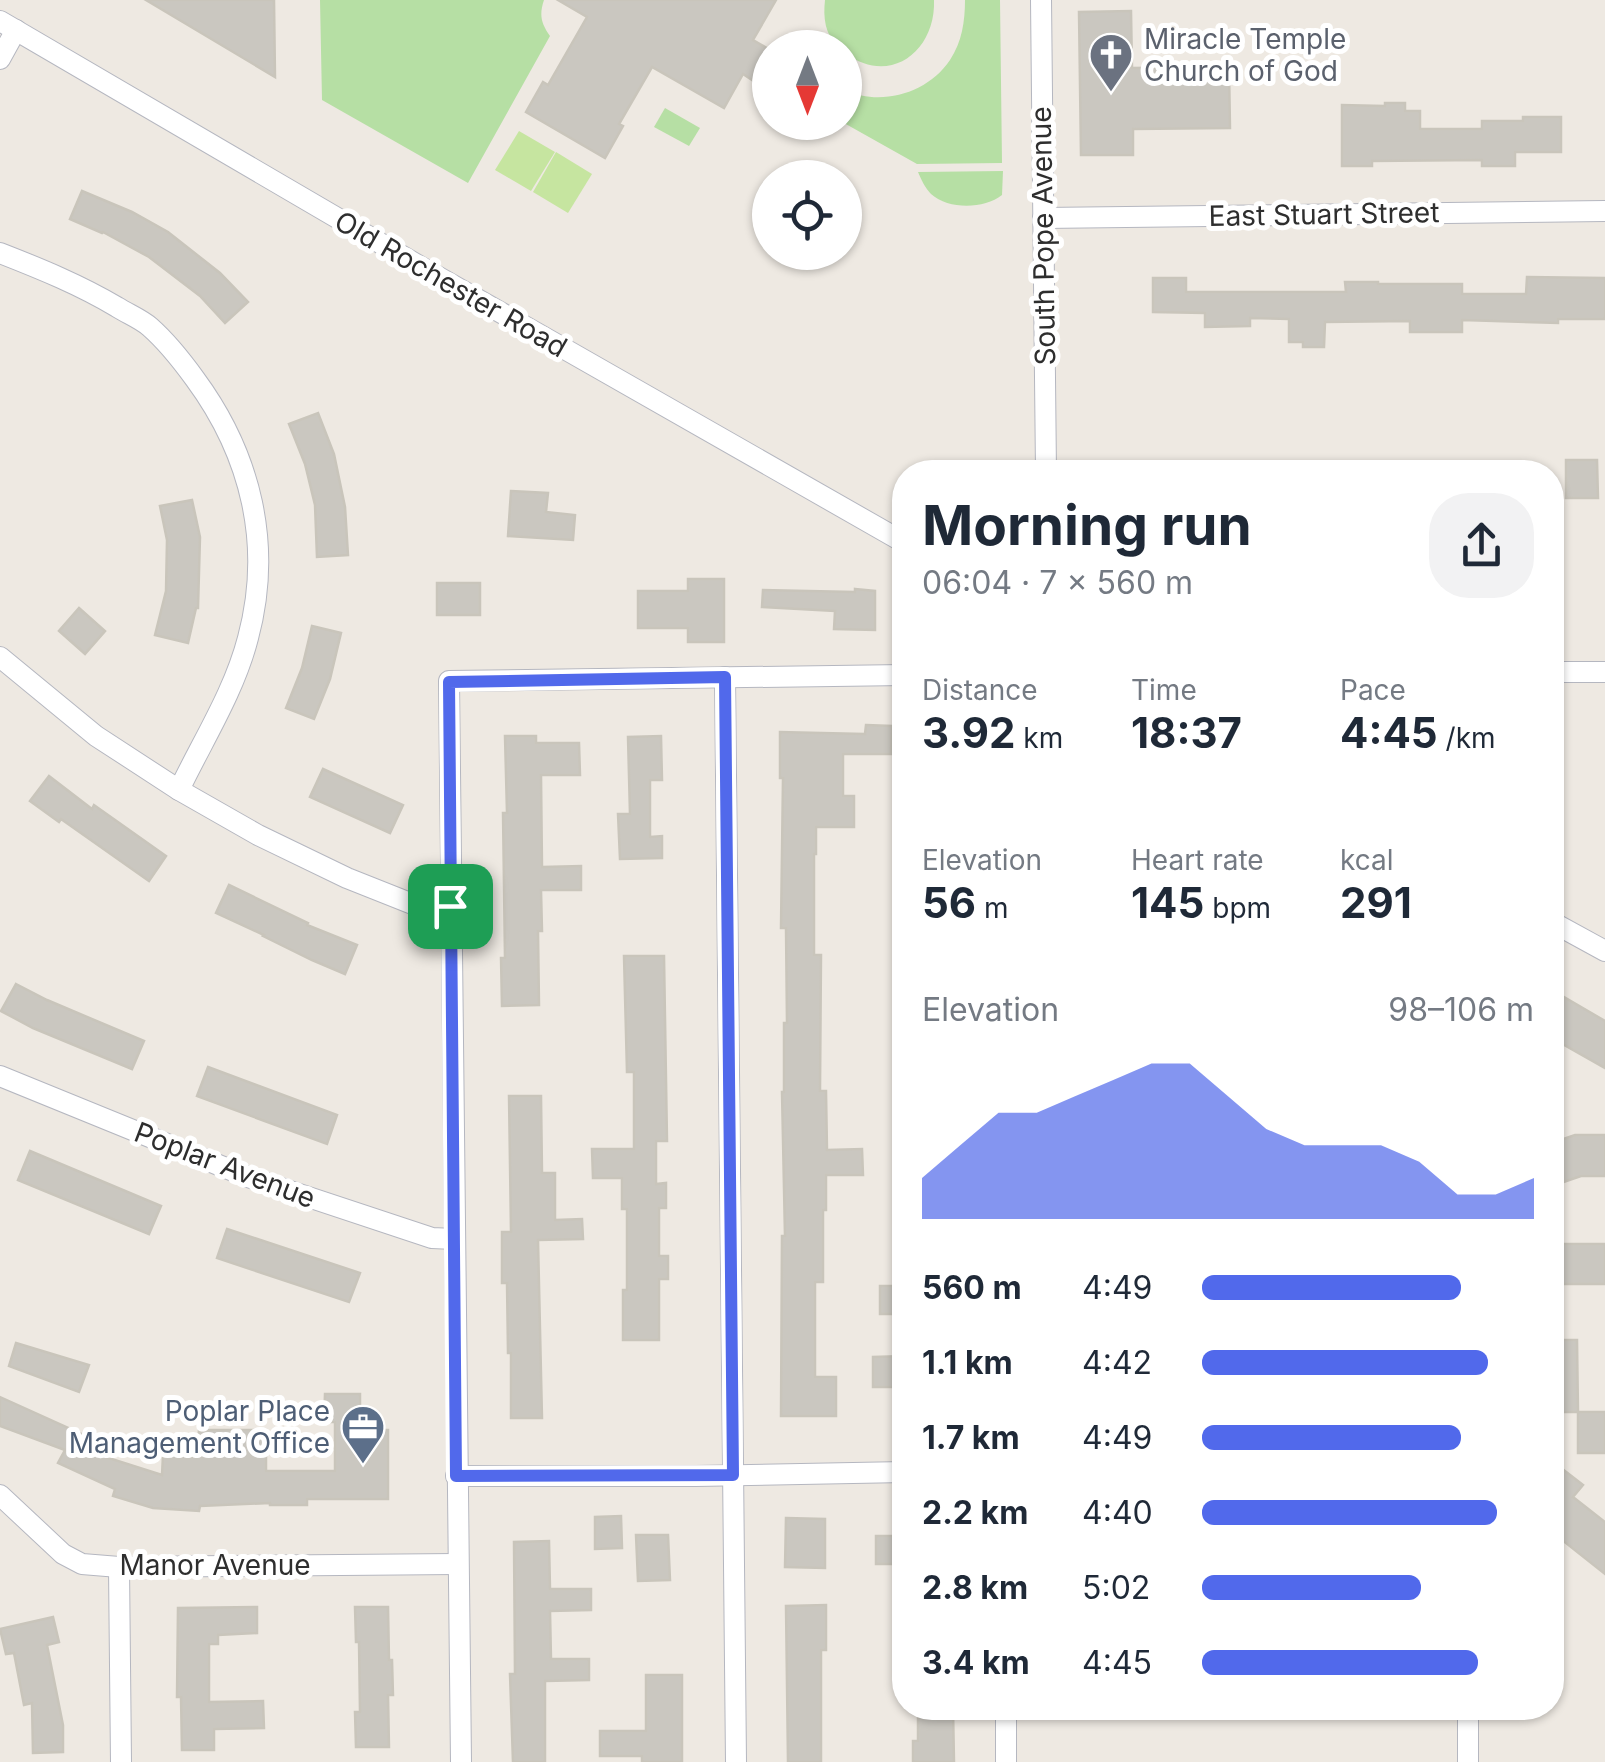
<!DOCTYPE html>
<html lang="en">
<head>
<meta charset="utf-8">
<style>
  :root { --surface:#fff; --page:#f2f2f3; --text:#1f2937; --muted:#747a83; --accent:#5169eb }
  body { margin:0; font-family:Inter,sans-serif; background:var(--page); color:var(--text); height:100vh; display:flex; flex-direction:column; font-size:38px; white-space:nowrap }
  * { box-sizing:border-box; margin:0 }
  p { font-size:32px; color:var(--muted) }
  .icon { flex:none; width:55px; height:55px; fill:none; stroke:currentColor; stroke-width:2; stroke-linecap:round; stroke-linejoin:round }
  .map { position:relative; flex:1; overflow:hidden }
  .drawer { position:absolute; left:892px; top:460px; width:672px; height:1260px; display:flex; flex-direction:column; background:var(--surface); border-radius:40px; box-shadow:0 2px 8px #0004 }
  .drawer>* { flex:none }
  .needle { width:65px; rotate:180deg }
  .controls { position:absolute; left:752px; top:30px; display:grid; gap:20px }
  .controls a { display:grid; place-items:center; width:110px; height:110px; border-radius:50%; background:var(--surface); box-shadow:0 2px 8px #0004; font-size:50px }
  .pin { position:absolute; display:grid; place-items:center; width:85px; height:85px; color:#fff; margin:-42px; border-radius:20px; box-shadow:0 5px 15px #0006 }
  .round { display:grid; place-items:center; flex:none; width:105px; height:105px; border-radius:40px; background:var(--page) }
  .overview { display:flex; align-items:center; justify-content:space-between; height:170px; padding:0 30px }
  h1 { font-size:55px; font-weight:700; line-height:75px }
  .stats { display:grid; grid-template-columns:repeat(3,1fr); gap:15px; height:170px; padding:10px 30px }
  .stats div { display:grid; align-content:center }
  .stats b { font-size:42px; font-weight:700 }
  .stats small { font-size:28px; font-weight:400 }
  .stats p { font-size:28px }
  .chart { height:280px; padding:20px 30px }
  .chart p { display:flex; justify-content:space-between }
  .chart svg { width:100%; height:180px; margin-top:10px; fill:var(--accent); opacity:.7 }
  ul { padding:0 30px; list-style:none; font-size:32px }
  li { display:grid; grid-template-columns:160px 120px 1fr; align-items:center; height:75px }
  li i { height:25px; border-radius:12px; background:var(--accent) }
  .map>svg:first-child { display:block }
  .green { fill:#b6dfa4 }
  .pitch { fill:#c6e5a0 }
  .building { fill:#cac7c0; stroke:#c9c5bb; stroke-width:2.5 }
  .lines { fill:none; stroke-linecap:round; stroke-linejoin:round }
  .street-casing { stroke:#b5b7c0; stroke-width:22 }
  .street { stroke:#fff; stroke-width:20 }
  .route-casing { stroke:#fff; stroke-width:20 }
  .route { stroke:#5169eb; stroke-width:12 }
  .labels { text-anchor:middle; dominant-baseline:central; stroke-width:10; stroke-linejoin:round; paint-order:stroke }
  .worship-label { font-size:28px; fill:#5b616d; stroke:#fff; text-anchor:start }
  .street-label { font-size:28px; fill:#2e2e2e; stroke:#fff }
  .service-label { font-size:28px; fill:#4e5e75; stroke:#fff; text-anchor:end }
</style>
</head>
<body>
<div class="map">
<svg width="1605" height="1762" viewBox="0 0 1605 1762">
  <rect width="100%" height="100%" fill="#eee9e2"/>
  <g class="green">
    <path d="M320 0H544C539 15 541 23 550 36L468 183 322 100Z"/>
    <path d="M825 0H934C936 51 890 87 845 53V48L838 47C825 34 823 18 825 0Z"/>
    <path d="M965 0H1000L1002 163 917 164 844 123 845 90C881 107 928 93 950 60 962 42 965 21 965 0Z"/>
    <polygon points="665,108 700,128 689,146 654,127"/>
    <path d="M1003 171 1002 195C984 209 949 210 931 194 925 188 921 179 918 172Z"/>
  </g>
  <g class="pitch">
    <polygon points="519,131 555,152 531,191 495,170"/>
    <polygon points="556,152 592,174 568,213 533,192"/>
  </g>
  <g class="building">
    <polygon points="146,0 274,0 275,77"/>
    <polygon points="558,0 776,0 753,40 770,50 770,56 755,82 743,74 724,108 652,67 619,124 623,126 605,158 526,112 543,82 548,85 587,17"/>
    <polygon points="1131,11 1132,68 1229,67 1230,128 1133,129 1133,155 1081,155 1079,12"/>
    <polygon points="1385,103 1405,103 1405,111 1420,111 1420,129 1482,129 1482,121 1523,121 1523,117 1561,117 1561,152 1515,152 1515,166 1482,166 1482,160 1372,161 1372,166 1342,166 1342,105 1385,106"/>
    <polygon points="82,191 132,212 168,232 220,273 248,302 225,323 200,296 149,257 103,232 102,233 70,219"/>
    <polygon points="1527,277 1605,278 1605,319 1558,319 1558,323 1462,320 1462,332 1410,332 1410,321 1325,322 1324,347 1303,347 1303,342 1289,342 1289,319 1250,318 1250,326 1205,327 1205,313 1153,312 1153,278 1186,278 1186,292 1346,292 1345,282 1378,282 1378,284 1462,284 1462,294 1526,294"/>
    <polygon points="318,413 334,454 345,507 348,555 317,557 315,505 305,464 289,424"/>
    <polygon points="1566,460 1597,460 1598,498 1566,498"/>
    <polygon points="511,491 548,493 546,512 575,515 573,540 508,536"/>
    <polygon points="192,500 200,537 198,608 196,608 188,643 155,635 166,591 167,540 160,506"/>
    <polygon points="688,579 724,579 724,642 688,642 688,628 638,628 638,591 688,591"/>
    <rect x="437" y="583" width="43" height="32"/>
    <polygon points="855,589 875,591 875,630 834,629 835,611 762,607 763,590 855,592"/>
    <polygon points="79,608 105,631 85,654 59,631"/>
    <polygon points="312,626 341,633 330,679 314,719 286,708 302,668"/>
    <polygon points="866,725 892,726 891,754 843,754 843,796 854,796 854,827 816,827 816,854 814,854 814,955 821,955 820,1091 826,1091 827,1150 862,1149 863,1175 826,1175 826,1210 823,1210 823,1282 815,1282 815,1377 836,1377 836,1416 781,1416 782,1236 785,1236 782,1092 784,1092 784,1023 787,1023 786,928 781,928 783,778 780,778 780,732 865,734"/>
    <polygon points="505,736 536,736 536,743 579,743 580,775 541,775 542,867 581,866 581,890 541,890 542,931 538,931 539,1005 502,1006 501,958 505,958 503,813 507,813"/>
    <polygon points="661,736 662,780 650,780 650,837 662,836 662,858 620,859 618,814 630,814 628,737"/>
    <polygon points="323,769 403,805 390,833 310,797"/>
    <polygon points="49,776 92,809 94,805 166,856 149,881 61,819 59,822 30,801"/>
    <polygon points="229,885 308,923 307,925 357,945 345,974 312,960 263,936 264,935 216,913"/>
    <polygon points="624,956 664,956 667,1141 656,1141 656,1184 666,1183 666,1208 659,1208 659,1256 668,1256 668,1279 659,1279 659,1340 623,1340 623,1290 627,1290 627,1209 622,1209 622,1178 593,1178 592,1149 634,1149 634,1072 627,1072"/>
    <polygon points="16,984 47,1000 144,1041 132,1069 33,1028 1,1011"/>
    <polygon points="1552,990 1605,1021 1605,1068 1552,1038"/>
    <polygon points="208,1067 337,1115 327,1144 197,1096"/>
    <polygon points="509,1096 541,1096 542,1173 555,1173 555,1220 582,1219 583,1239 538,1240 542,1418 511,1418 511,1353 508,1353 507,1283 502,1283 502,1232 511,1232"/>
    <polygon points="1575,1135 1605,1135 1605,1176 1581,1176 1552,1186 1552,1143"/>
    <polygon points="30,1151 161,1206 149,1234 18,1180"/>
    <polygon points="227,1229 360,1273 349,1302 217,1258"/>
    <rect x="1557" y="1244" width="48" height="40"/>
    <rect x="880" y="1286" width="25" height="28"/>
    <polygon points="1552,1340 1577,1340 1578,1412 1552,1412"/>
    <polygon points="16,1343 89,1365 79,1392 9,1366"/>
    <polygon points="905,1356 905,1387 873,1387 873,1357"/>
    <polygon points="325,1394 360,1394 360,1430 388,1430 388,1499 307,1499 307,1505 270,1505 270,1503 200,1506 199,1511 153,1508 113,1496 115,1489 58,1463 65,1450 0,1426 0,1397 104,1444 99,1455 162,1475 163,1455 197,1457 199,1430 266,1430 266,1471 335,1471 335,1422 324,1422"/>
    <rect x="1578" y="1412" width="27" height="41"/>
    <polygon points="1552,1461 1583,1485 1573,1497 1605,1522 1605,1574 1552,1532"/>
    <polygon points="621,1516 622,1548 595,1549 595,1517"/>
    <polygon points="786,1518 825,1519 825,1568 785,1567"/>
    <polygon points="636,1535 668,1535 670,1580 638,1581"/>
    <rect x="876" y="1536" width="27" height="28"/>
    <polygon points="549,1541 550,1589 591,1589 591,1610 550,1611 551,1659 589,1659 589,1680 545,1681 545,1762 513,1762 510,1674 515,1674 514,1542"/>
    <polygon points="826,1605 826,1650 821,1650 821,1762 788,1762 786,1606"/>
    <polygon points="257,1607 257,1633 218,1635 218,1644 209,1644 209,1702 263,1701 264,1728 214,1729 214,1750 182,1750 181,1697 177,1697 178,1608"/>
    <polygon points="355,1607 388,1607 389,1660 392,1660 393,1695 388,1695 389,1747 356,1747 355,1712 360,1712 359,1642 356,1642"/>
    <polygon points="53,1617 59,1642 47,1645 63,1725 63,1752 33,1753 32,1703 24,1705 14,1653 6,1654 0,1629"/>
    <polygon points="646,1675 682,1675 682,1762 642,1762 642,1756 600,1756 600,1731 646,1731"/>
    <polygon points="918,1708 953,1708 954,1762 913,1762 913,1741 918,1741"/>
  </g>
  <g class="lines">
    <defs>
      <g id="street">
        <polyline points="1041,0 1046,472"/>
        <polyline points="0,21 428,271 905,543"/>
        <polyline points="0,59 16,30"/>
        <polyline points="1043,218 1605,211"/>
        <path d="M0 253C41 269 80 285 117 307 128 314 141 319 150 327 167 342 182 361 195 379 251 455 273 545 248 638 234 692 203 740 179 790"/>
        <polyline points="0,657 96,736 179,790 258,835 347,878 420,907 450,907"/>
        <polyline points="1552,672 1605,672"/>
        <polyline points="725,677 736,1762"/>
        <polyline points="1552,922 1605,951"/>
        <polyline points="0,1076 248,1177 432,1238 454,1239"/>
        <polyline points="456,1476 696,1476 905,1472"/>
        <polyline points="0,1495 63,1554 82,1564 119,1567 457,1564"/>
        <polyline points="119,1567 121,1762"/>
        <polyline points="1006,1708 1006,1762"/>
        <polyline points="1468,1720 1468,1762"/>
        <polyline points="461,1762 449,681 905,675"/>
      </g>
    </defs>
    <use href="#street" class="street-casing"/>
    <use href="#street" class="street"/>
  </g>
  <g class="lines">
    <defs>
      <polygon id="route" points="725,677 733,1475 456,1476 449,682"/>
    </defs>
    <use href="#route" class="route-casing"/>
    <use href="#route" class="route"/>
  </g>
  <defs>
    <symbol id="church-pin" viewBox="-11 -11 22 30"><path d="M0 17L-7.5 6A9.5 9.5 0 1 1 7.5 6Z" fill="#6b7280" stroke="#fff"/><path d="M-1.2-6h2.4v3.5h3.3v2.4h-3.3V6h-2.4V-.1h-3.3v-2.4h3.3Z" fill="#fff"/></symbol>
    <symbol id="office-pin" viewBox="-11 -11 22 30"><path d="M0 17L-7.5 6A9.5 9.5 0 1 1 7.5 6Z" fill="#5c6f8a" stroke="#fff"/><path d="M-6-3h4V-5.5h4V-3h4V5H-6ZM-1-4.5V-3h2v-1.5ZM-6 0V1H6V0Z" fill="#fff"/></symbol>
  </defs>
  <g fill-rule="evenodd">
    <use href="#church-pin" x="1086" y="30" width="50" height="68"/>
    <use href="#office-pin" x="338" y="1402" width="50" height="68"/>
  </g>
  <g class="labels">
    <g class="worship-label">
      <text x="1144" y="39">Miracle Temple<tspan x="1144" dy="32">Church of God</tspan></text>
    </g>
    <g class="street-label">
      <text transform="translate(1324 214) rotate(-1)">East Stuart Street</text>
      <text transform="translate(1043 236) rotate(-91)">South Pope Avenue</text>
      <text transform="translate(451 284) rotate(30)">Old Rochester Road</text>
      <text transform="translate(225 1165) rotate(21)">Poplar Avenue</text>
      <text x="215" y="1565">Manor Avenue</text>
    </g>
    <g class="service-label">
      <text x="330" y="1411">Poplar Place<tspan x="330" dy="32">Management Office</tspan></text>
    </g>
  </g>
</svg>
<div class="controls">
<a><svg class="needle" viewBox="-14 -14 28 28"><path d="M0-13l5 13h-10z" fill="#e53935"/><path d="M0 13l5-13h-10z" fill="#747a83"/></svg></a>
<a><svg class="icon" aria-label="locate" viewBox="0 0 24 24"><circle cx="12" cy="12" r="6"/><path d="M12 2v4M12 18v4M2 12h4M18 12h4"/></svg></a>
</div>
<div class="pin" style="left:450px;top:906px;background:#1e9e55"><svg class="icon" aria-label="arrive" viewBox="0 0 24 24"><path d="M6 21V4h12l-3 4 3 4H6"/></svg></div>
<section class="drawer">
<div class="overview"><div><h1>Morning run</h1><p>06:04 · 7 × 560 m</p></div><a class="round"><svg class="icon" aria-label="share" viewBox="0 0 24 24"><path d="M12 15V3M7 8l5-5 5 5M5 13v7h14v-7"/></svg></a></div>
<div class="stats">
<div><p>Distance</p><b>3.92<small> km</small></b></div>
<div><p>Time</p><b>18:37</b></div>
<div><p>Pace</p><b>4:45<small> /km</small></b></div>
</div>
<div class="stats">
<div><p>Elevation</p><b>56<small> m</small></b></div>
<div><p>Heart rate</p><b>145<small> bpm</small></b></div>
<div><p>kcal</p><b>291</b></div>
</div>
<div class="chart"><p><span>Elevation</span>98–106 m</p>
<svg viewBox="0 0 160 44" preserveAspectRatio="none"><path d="M0 44V34L10 26L20 18L30 18L40 14L50 10L60 6L70 6L80 14L90 22L100 26L110 26L120 26L130 30L140 38L150 38L160 34V44z"/></svg>
</div>
<ul>
<li><b>560 m</b>4:49<i style="width:78%"></i></li>
<li><b>1.1 km</b>4:42<i style="width:86%"></i></li>
<li><b>1.7 km</b>4:49<i style="width:78%"></i></li>
<li><b>2.2 km</b>4:40<i style="width:89%"></i></li>
<li><b>2.8 km</b>5:02<i style="width:66%"></i></li>
<li><b>3.4 km</b>4:45<i style="width:83%"></i></li>
</ul>
</section>
</div>
</body>
</html>
